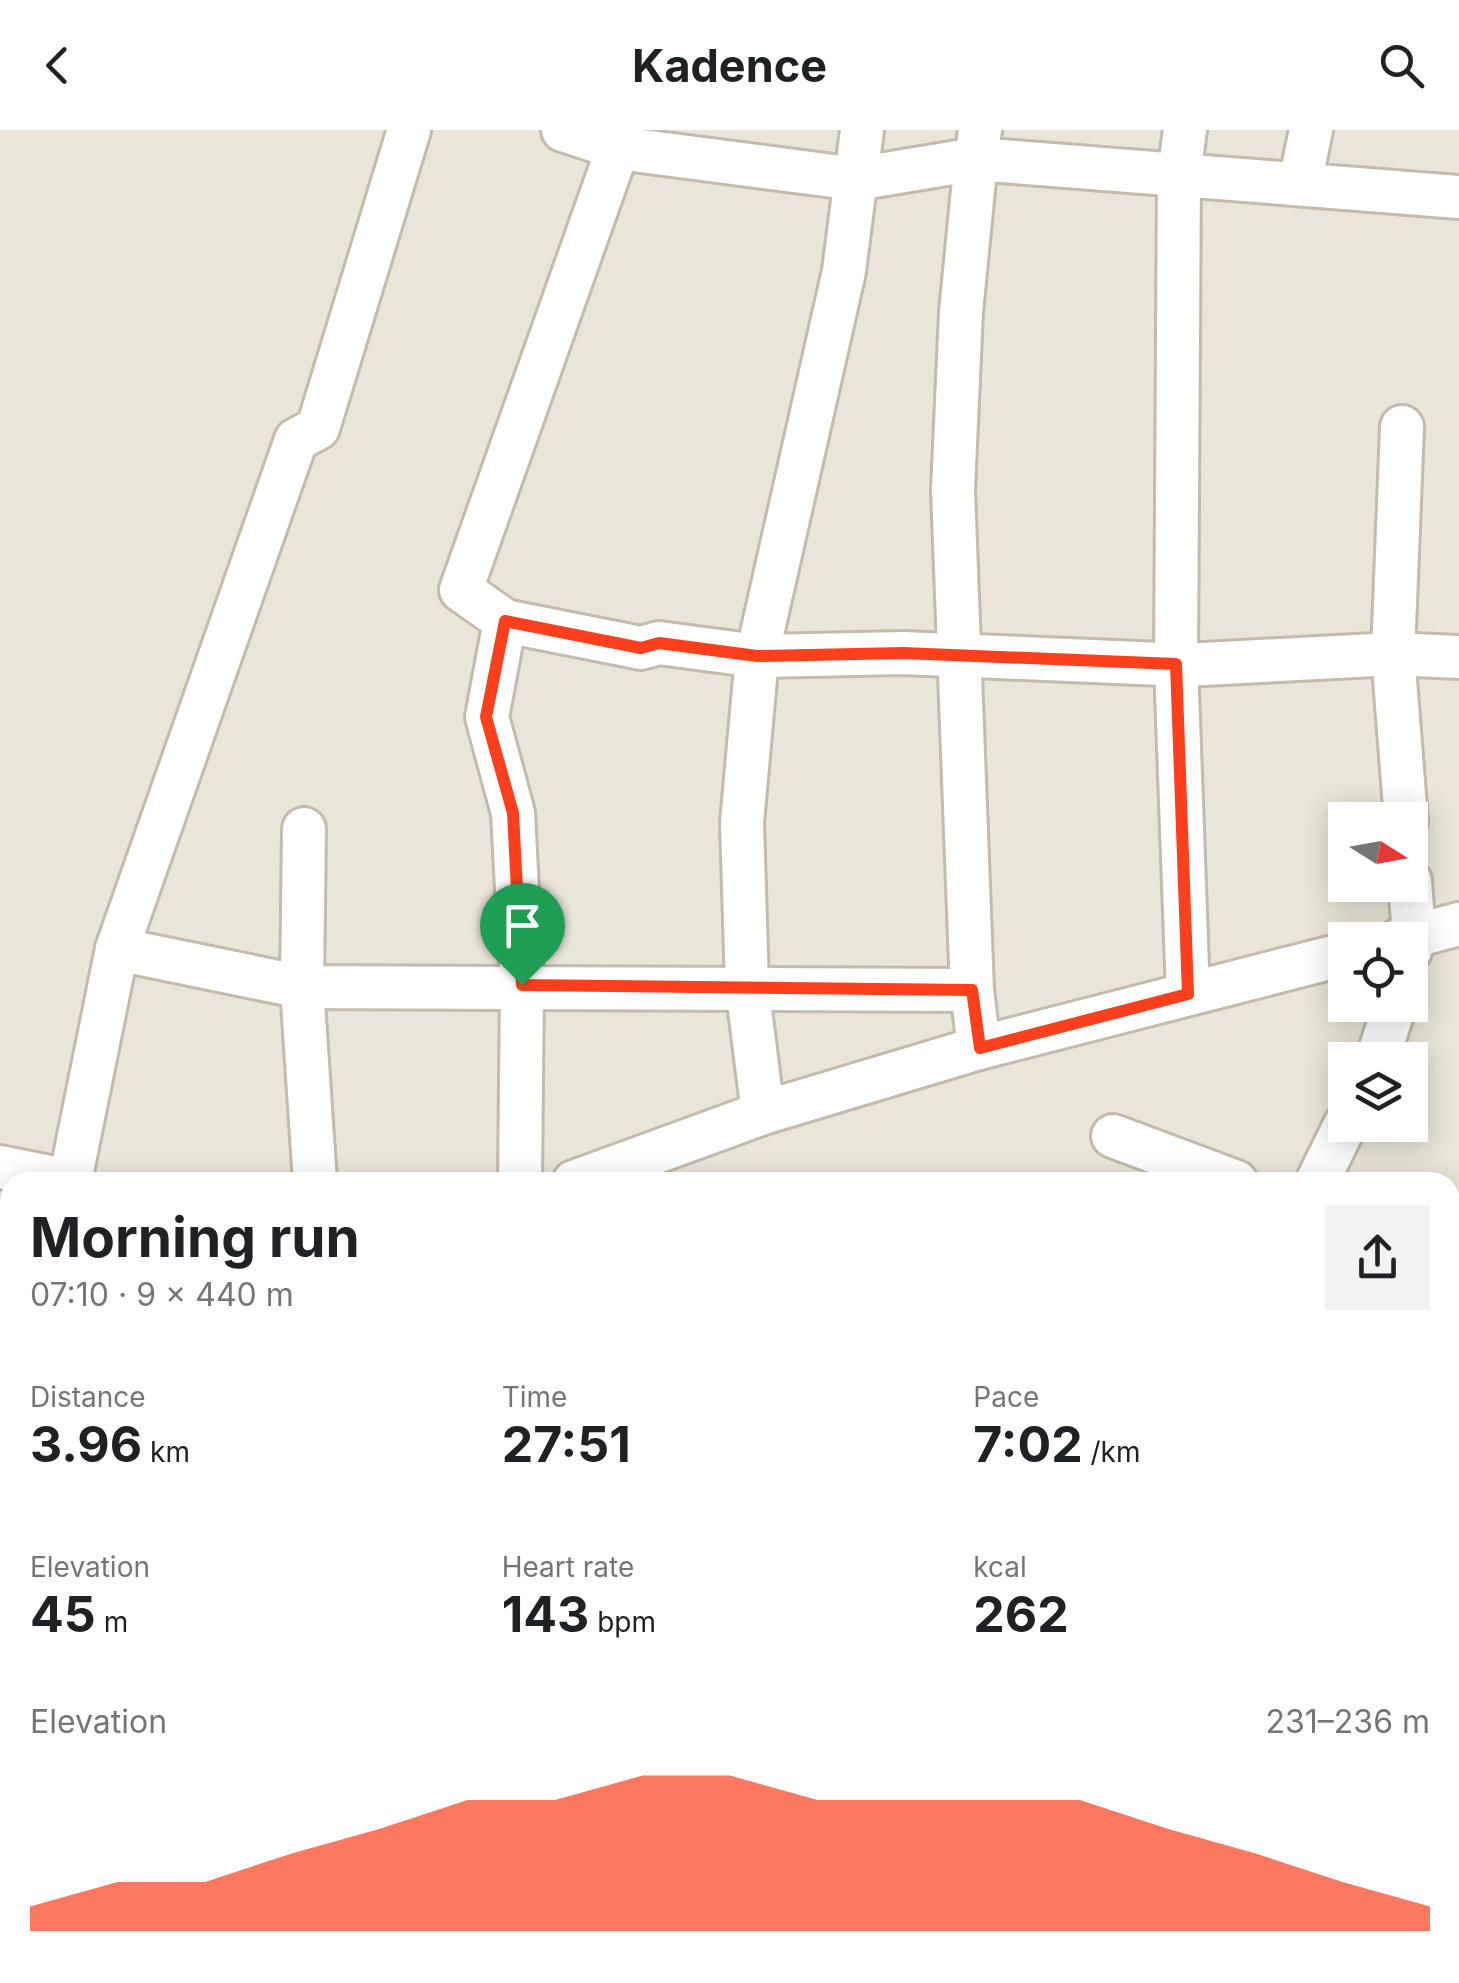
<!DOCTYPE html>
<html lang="en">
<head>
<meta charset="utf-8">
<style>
  :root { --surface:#fff; --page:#f2f2f2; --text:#202124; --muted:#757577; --accent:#fc3f1d }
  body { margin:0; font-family:Inter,sans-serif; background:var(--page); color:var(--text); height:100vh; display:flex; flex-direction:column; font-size:38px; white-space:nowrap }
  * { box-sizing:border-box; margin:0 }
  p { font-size:32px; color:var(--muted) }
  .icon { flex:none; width:55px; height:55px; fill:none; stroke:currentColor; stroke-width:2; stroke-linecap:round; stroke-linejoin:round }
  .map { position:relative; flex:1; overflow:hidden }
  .details { position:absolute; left:0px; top:1042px; width:1460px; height:812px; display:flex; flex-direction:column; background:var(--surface); border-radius:30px 30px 0 0; box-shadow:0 5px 25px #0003 }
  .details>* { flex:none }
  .needle { width:65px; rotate:101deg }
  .tools { position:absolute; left:1328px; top:672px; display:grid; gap:20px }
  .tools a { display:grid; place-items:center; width:100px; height:100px; border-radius:0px; background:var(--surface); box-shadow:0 5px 25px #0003; font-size:50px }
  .pin { position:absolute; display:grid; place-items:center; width:85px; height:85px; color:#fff; margin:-102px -42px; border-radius:50% 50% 50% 0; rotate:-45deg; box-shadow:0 0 10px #0007 }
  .pin .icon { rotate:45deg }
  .round { display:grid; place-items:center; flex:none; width:105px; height:105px; border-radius:0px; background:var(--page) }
  .headline { display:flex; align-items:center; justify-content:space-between; height:170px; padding:0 30px }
  h1 { font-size:55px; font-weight:700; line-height:75px }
  .stats { display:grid; grid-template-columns:repeat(3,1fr); gap:15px; height:170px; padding:10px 30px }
  .stats div { display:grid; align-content:center }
  .stats b { font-size:50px; font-weight:700 }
  .stats small { font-size:28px; font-weight:400 }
  .stats p { font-size:28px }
  .chart { height:280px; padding:20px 30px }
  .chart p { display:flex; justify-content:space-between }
  .chart svg { width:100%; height:180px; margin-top:10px; fill:var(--accent); opacity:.7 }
  header { display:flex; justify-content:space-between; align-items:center; height:130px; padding:0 30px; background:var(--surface); font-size:45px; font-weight:700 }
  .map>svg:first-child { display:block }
  .residential { fill:#eae5da; fill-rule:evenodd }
  .water { fill:#a9d4f2 }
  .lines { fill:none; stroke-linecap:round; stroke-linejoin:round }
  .minor-casing { stroke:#c2bbae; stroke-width:48 }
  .minor { stroke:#fff; stroke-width:42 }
  .route-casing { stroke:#fff; stroke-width:20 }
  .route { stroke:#fc3f1d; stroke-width:12 }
</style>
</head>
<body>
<header><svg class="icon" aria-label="back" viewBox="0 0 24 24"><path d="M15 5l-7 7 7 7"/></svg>Kadence<svg class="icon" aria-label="search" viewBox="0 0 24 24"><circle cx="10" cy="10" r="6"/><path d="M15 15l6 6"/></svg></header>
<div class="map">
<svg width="1459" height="1853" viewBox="0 0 1459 1853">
  <rect width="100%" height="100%" fill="#f6f3ec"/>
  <path class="residential" d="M0 0H1459V1512L1450 1521V1052H10V1845H1219L1213 1853H0ZM1345 690H1410V755H1345ZM1345 810H1410V875H1345ZM1345 930H1410V995H1345Z"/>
  <polygon class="water" points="1459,1512 1459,1853 1213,1853 1219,1845 1450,1845 1450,1521"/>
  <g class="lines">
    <defs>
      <g id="minor">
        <polyline points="563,0 618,18 623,0"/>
        <polyline points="862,0 844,141 757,526 903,523 1185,535 1393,524 1459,527"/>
        <polyline points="1185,0 1179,44 1176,535 1188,864"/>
        <polyline points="1300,53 1311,0"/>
        <polyline points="1402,297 1393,524 1406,690"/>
        <polyline points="505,491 487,587 513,683 522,855 520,1052"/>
        <polyline points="304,699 302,857 315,1052"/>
        <polyline points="1410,751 1414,806 1410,821"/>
        <polyline points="1399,810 1459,794"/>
        <polyline points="117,819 302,857 972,860"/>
        <polyline points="979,918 972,860 953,360 961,182 976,29 1459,67"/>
        <polyline points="1377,930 1395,875"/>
        <polyline points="763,983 747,856 742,693 757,526 659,513 641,518 505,491 461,460 618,18 856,49 976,29 980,0"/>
        <polyline points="1113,1006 1236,1052"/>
        <polyline points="0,1037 70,1051 117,819 296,310 318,298 409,0"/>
        <polyline points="574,1052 763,983 979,918 1345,824"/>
        <polyline points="1317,1052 1345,995"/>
        <polyline points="1450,1129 1459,1132"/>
        <polyline points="0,1333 10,1335"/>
        <polyline points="1450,1340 1459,1345"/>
        <polyline points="1450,1482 1459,1473"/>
        <polyline points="0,1560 10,1541"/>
        <polyline points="0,1833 10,1826"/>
        <polyline points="991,1853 996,1845"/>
      </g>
    </defs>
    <use href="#minor" class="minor-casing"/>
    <use href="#minor" class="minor"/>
  </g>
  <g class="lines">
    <defs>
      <polygon id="route" points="505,491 641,518 659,513 757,526 903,523 1176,534 1188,864 980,918 972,860 522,855 513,683 486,587"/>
    </defs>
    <use href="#route" class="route-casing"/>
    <use href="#route" class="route"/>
  </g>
</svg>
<div class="tools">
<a><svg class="needle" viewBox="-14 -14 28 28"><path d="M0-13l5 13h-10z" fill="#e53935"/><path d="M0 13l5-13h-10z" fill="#757577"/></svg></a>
<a><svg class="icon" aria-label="locate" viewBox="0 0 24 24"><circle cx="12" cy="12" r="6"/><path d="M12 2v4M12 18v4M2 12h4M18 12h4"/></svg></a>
<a><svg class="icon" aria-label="layers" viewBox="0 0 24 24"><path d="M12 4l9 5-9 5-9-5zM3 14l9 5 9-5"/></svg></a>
</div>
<div class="pin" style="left:522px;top:855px;background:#1e9e55"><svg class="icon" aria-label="arrive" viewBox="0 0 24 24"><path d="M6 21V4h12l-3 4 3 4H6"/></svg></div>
<section class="details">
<div class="headline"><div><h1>Morning run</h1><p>07:10 · 9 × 440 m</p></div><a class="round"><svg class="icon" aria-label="share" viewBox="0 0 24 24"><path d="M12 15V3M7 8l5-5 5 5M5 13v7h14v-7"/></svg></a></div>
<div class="stats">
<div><p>Distance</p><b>3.96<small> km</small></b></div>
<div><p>Time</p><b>27:51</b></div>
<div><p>Pace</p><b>7:02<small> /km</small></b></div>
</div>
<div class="stats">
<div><p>Elevation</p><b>45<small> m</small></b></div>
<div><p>Heart rate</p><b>143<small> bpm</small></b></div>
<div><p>kcal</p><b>262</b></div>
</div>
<div class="chart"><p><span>Elevation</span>231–236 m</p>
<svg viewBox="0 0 160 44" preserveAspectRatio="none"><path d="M0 44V38L10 32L20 32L30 25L40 19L50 12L60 12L70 6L80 6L90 12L100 12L110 12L120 12L130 19L140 25L150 32L160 38V44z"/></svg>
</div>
</section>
</div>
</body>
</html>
